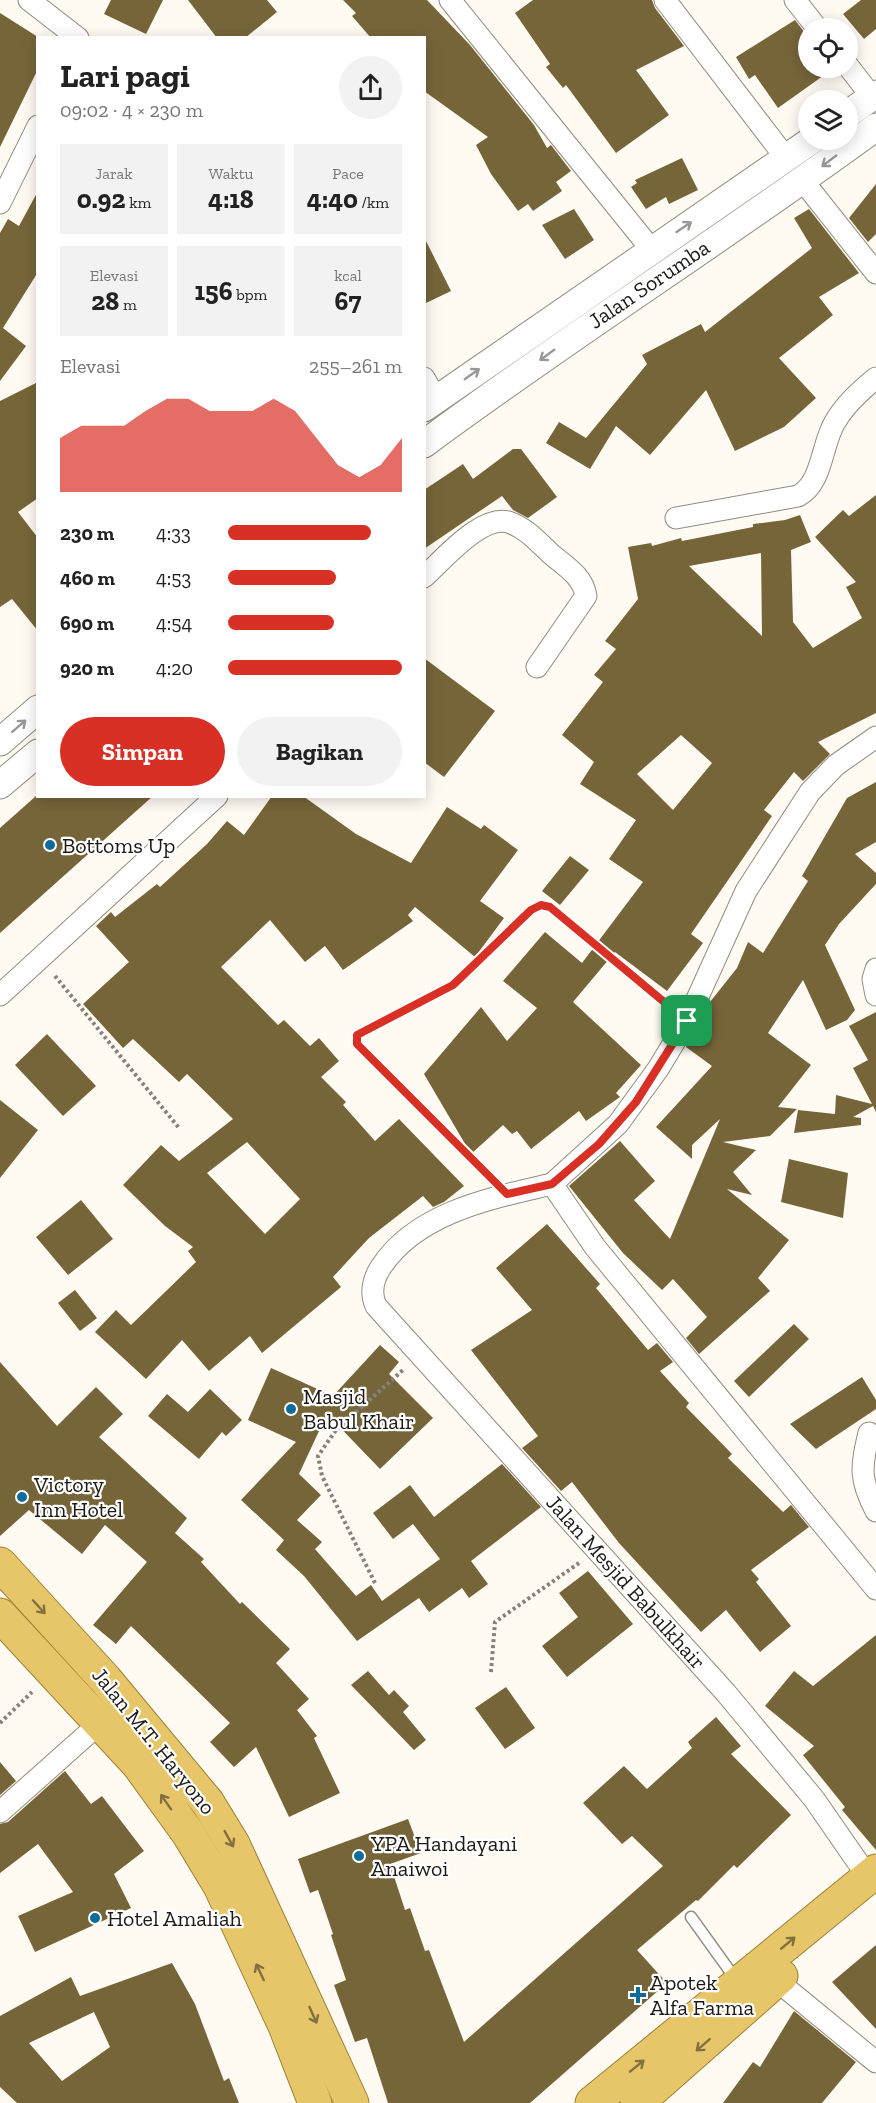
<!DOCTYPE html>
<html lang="id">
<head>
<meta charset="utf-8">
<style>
  :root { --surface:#fff; --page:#f2f2f2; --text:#222; --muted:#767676; --accent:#d93025 }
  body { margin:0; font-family:"Zilla Slab",serif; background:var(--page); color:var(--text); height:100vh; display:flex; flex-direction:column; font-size:22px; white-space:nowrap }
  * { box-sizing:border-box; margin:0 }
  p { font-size:20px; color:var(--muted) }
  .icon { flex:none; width:33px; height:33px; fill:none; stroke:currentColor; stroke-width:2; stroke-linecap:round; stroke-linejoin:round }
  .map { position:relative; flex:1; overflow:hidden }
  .details { position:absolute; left:36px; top:36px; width:390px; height:762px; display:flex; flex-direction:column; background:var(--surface); border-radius:0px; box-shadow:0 3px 15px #0003 }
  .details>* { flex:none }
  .buttons { position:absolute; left:798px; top:18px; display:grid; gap:12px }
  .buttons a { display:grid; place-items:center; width:60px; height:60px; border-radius:50%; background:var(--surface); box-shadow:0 3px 15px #0003; font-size:30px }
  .pin { position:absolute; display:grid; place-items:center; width:51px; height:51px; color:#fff; margin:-26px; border-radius:12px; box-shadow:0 3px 9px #0006 }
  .round { display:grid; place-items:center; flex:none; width:63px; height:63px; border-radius:32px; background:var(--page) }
  .overview { display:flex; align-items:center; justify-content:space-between; height:102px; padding:0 24px }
  h1 { font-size:33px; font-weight:700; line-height:45px }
  .metrics { display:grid; grid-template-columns:repeat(3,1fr); gap:9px; height:102px; padding:6px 24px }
  .metrics div { display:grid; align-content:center; border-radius:0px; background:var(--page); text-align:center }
  .metrics b { font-size:26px; font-weight:700 }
  .metrics small { font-size:16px; font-weight:400 }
  .metrics p { font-size:16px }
  .chart { height:168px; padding:12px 24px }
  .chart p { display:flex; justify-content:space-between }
  .chart svg { width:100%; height:108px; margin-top:6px; fill:var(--accent); opacity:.7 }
  .primary-button { display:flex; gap:12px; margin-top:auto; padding:12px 24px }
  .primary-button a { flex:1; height:69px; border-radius:36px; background:var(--accent); color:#fff; font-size:24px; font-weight:700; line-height:69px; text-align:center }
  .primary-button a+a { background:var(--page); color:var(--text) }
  ul { padding:0 24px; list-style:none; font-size:20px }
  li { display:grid; grid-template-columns:96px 72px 1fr; align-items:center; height:45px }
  li i { height:15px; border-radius:8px; background:var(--accent) }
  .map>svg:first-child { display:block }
  .building { fill:#77653a; fill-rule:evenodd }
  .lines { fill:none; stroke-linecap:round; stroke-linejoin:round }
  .service-casing { stroke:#918c7e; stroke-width:13 }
  .minor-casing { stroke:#918c7e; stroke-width:23 }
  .tertiary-casing { stroke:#918c7e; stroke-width:29 }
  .trunk-casing { stroke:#9c8034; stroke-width:35 }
  .path { stroke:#85827c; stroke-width:4; stroke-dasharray:3 3; stroke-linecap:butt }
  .service { stroke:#fff; stroke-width:10 }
  .minor { stroke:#fff; stroke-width:21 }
  .tertiary { stroke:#fff; stroke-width:27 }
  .trunk { stroke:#e7c66a; stroke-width:33 }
  .oneway { stroke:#999896 }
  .oneway2 { stroke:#827040 }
  .route-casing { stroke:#fff; stroke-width:12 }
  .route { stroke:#d93025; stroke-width:8 }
  .poi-dot { fill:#0d6c9a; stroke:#fff; stroke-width:2 }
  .labels { text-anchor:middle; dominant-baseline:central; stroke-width:4.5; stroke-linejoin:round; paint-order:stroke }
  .street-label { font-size:22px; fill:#1c1a15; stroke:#fff }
  .poi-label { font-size:22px; fill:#1c1a15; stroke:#fff; text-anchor:start }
</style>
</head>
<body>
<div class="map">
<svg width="876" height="2103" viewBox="0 0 876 2103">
  <rect width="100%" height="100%" fill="#fffbf3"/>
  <g class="building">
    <polygon points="111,0 163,0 146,34 104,14"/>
    <polygon points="188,0 267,0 277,12 245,38 217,38"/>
    <polygon points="343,0 427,0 470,45 534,125 547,148 551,145 571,171 556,182 562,191 533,211 528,204 518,211 491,174 476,145 488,137 424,91 424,38 371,38 352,16 356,13"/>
    <polygon points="533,0 652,0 655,8 684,46 636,70 669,115 616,153 566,85 563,88 546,67 550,64 515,13"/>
    <polygon points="861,0 876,0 876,29 864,39 843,14"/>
    <polygon points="0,13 38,37 38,69 0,147"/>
    <polygon points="795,20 808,37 808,68 834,68 778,108 755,75 749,79 736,57"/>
    <polygon points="682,158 698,190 669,204 666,197 646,209 631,187 637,183 635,180"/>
    <polygon points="876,184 876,234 868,242 849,218"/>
    <polygon points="38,191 38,272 3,328 26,346 0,381 0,233 8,219 19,226"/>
    <polygon points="574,209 594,240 565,259 542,225"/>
    <polygon points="809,209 859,273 819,297 833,315 779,358 816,398 784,427 735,451 706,390 650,455 616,426 590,469 546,443 559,422 586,438 647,364 642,355 701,324 705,332 812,248 794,218"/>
    <polygon points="424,237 451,291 424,304"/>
    <polygon points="38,382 38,498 18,512 38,538 38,631 12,599 0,607 0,401"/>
    <polygon points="513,449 521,449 557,497 528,518 513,510 502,496 424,549 424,490 463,464 473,479"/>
    <path d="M876 495V713L818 742 830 754 803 781 794 772 764 810 772 816 691 934 703 943 667 991 615 952 573 1002 641 1065 616 1093 620 1097 586 1121 579 1111 531 1149 517 1131 512 1134 503 1125 471 1154 424 1074 481 1007 507 1041 537 1008 503 981 545 932 582 963 643 882 609 859 636 820 580 784 594 762 562 735 603 682 594 675 616 649 605 641 638 599 628 547 651 543 652 546 681 538 682 541 753 527V524L785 520 800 515 811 542 791 550 793 622 813 648 862 618 846 587 856 582 815 537 843 510 849 516ZM761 553 762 636 689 566ZM681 735 712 763 673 810 637 774Z"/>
    <polygon points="424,658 495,711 444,777 424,762"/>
    <polygon points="876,782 876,842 855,854 876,873 876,884 839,924 825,945 855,1010 847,1020 826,1030 803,980 768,1033 811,1065 778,1107 797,1109 770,1136 723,1142 756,1150 733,1172 752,1195 727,1189 789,1240 758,1278 770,1291 699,1354 686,1338 707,1317 673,1279 662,1290 623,1253 569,1186 620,1141 655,1181 634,1200 670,1239 720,1119 692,1145 692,1159 656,1127 712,1066 686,1047 710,1002 737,968 748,942 763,953 808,881 802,876 847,798"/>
    <polygon points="36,796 153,796 0,933 0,828"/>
    <path d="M272 796H303L356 834 411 863 447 807 481 829 484 825 518 850 480 901 504 918 475 957 415 907 408 915 413 921 343 970 325 946 305 962 270 920 221 967 278 1025 284 1020 310 1046 319 1038 339 1061 321 1077 346 1102 343 1105 375 1141 399 1119 464 1186 444 1202 433 1207 423 1196 369 1238 333 1277 341 1287 262 1353 250 1336 209 1371 182 1340 146 1379 95 1332 116 1310 131 1325 196 1262 188 1251 193 1247 165 1226 123 1185 161 1145 179 1161 233 1119 187 1074 179 1082 133 1039 123 1048 83 1004 129 962 96 926 111 912 115 917 157 884 160 887 207 844 227 821 244 835ZM247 1142 300 1199 265 1234 207 1173Z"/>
    <polygon points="570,856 589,870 560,905 542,891"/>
    <polygon points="876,1012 876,1112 873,1106 853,1117 861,1118 861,1125 794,1133 798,1110 835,1114 836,1095 872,1104 853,1068 868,1060 849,1026"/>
    <polygon points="47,1034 96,1086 63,1116 15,1065"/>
    <polygon points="0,1100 38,1130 0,1178"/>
    <polygon points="789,1159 848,1173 843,1218 781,1202"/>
    <polygon points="81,1200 113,1239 68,1275 36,1237"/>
    <polygon points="547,1224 600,1284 596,1288 648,1350 657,1343 673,1362 660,1371 689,1403 686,1407 732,1454 728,1458 783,1512 791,1505 809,1527 751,1570 759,1579 756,1582 791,1626 760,1652 726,1610 701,1632 619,1543 572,1482 561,1491 522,1448 538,1436 471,1350 532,1310 496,1268"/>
    <polygon points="75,1290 97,1318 80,1331 58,1303"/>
    <polygon points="794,1324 809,1339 749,1397 734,1381"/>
    <polygon points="380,1345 399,1362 389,1374 433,1418 380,1469 327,1414 299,1474 321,1495 297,1520 322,1542 315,1549 356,1596 371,1585 382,1601 440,1559 413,1524 393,1539 373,1513 410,1485 434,1517 502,1464 541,1507 471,1561 488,1584 469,1598 462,1588 429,1612 419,1598 357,1641 304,1576 276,1550 284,1540 241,1500 296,1442 248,1420 271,1368 333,1396"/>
    <polygon points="0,1362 57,1426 96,1387 123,1414 99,1437 187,1518 175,1533 204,1559 201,1562 240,1604 242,1602 290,1649 276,1663 309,1699 297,1710 317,1736 314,1738 340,1793 289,1817 256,1747 234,1767 210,1742 230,1723 131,1626 116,1644 93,1625 147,1562 105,1525 82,1554 29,1510 0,1536"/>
    <polygon points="862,1377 876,1400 876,1409 816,1449 790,1424"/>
    <polygon points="210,1389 242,1420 226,1436 222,1432 199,1459 148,1416 167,1394 188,1412"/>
    <polygon points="588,1571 633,1624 567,1677 542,1646 578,1617 559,1593"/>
    <polygon points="876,1635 876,1850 842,1810 845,1807 803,1755 814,1746 765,1706 794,1671 813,1686"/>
    <polygon points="368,1671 389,1695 394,1690 409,1706 403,1712 426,1740 414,1750 351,1685"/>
    <polygon points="506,1687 535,1728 505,1749 475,1708"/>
    <polygon points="716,1717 741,1746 731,1754 791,1815 737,1868 734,1865 698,1901 696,1900 637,1950 667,1983 530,2103 388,2103 367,2038 355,2042 334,1985 346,1980 331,1935 333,1934 318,1890 310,1893 298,1859 408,1819 421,1853 390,1864 405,1910 410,1908 425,1951 429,1950 464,2042 663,1866 632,1836 622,1844 583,1803 624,1766 647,1789 692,1748 688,1742"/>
    <polygon points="0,1762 16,1781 0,1795"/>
    <polygon points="65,1771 91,1804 102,1796 144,1851 114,1874 131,1908 35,1952 18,1916 73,1892 38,1844 0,1873 0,1824 8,1822"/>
    <polygon points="876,1945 876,2029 832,1982"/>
    <path d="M172 1963 195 2004 224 2081 229 2078 239 2103H17L0 2087V2016L71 1977 80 1996ZM94 2012 110 2047 62 2081 29 2043Z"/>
    <polygon points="794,2011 856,2062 822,2103 723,2103 753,2062 760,2067"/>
  </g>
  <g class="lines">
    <defs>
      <polyline id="service" points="691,1917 737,1981"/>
      <g id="minor">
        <polyline points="29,0 78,38"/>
        <polyline points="450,0 651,249"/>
        <polyline points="665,0 786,158"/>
        <polyline points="795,0 817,28"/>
        <polyline points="848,66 872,97"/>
        <polyline points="803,181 876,273"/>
        <polyline points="0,203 38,126"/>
        <polyline points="424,378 436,399"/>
        <path d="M676 518 798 496C823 483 821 445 835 422 844 406 861 390 876 378"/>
        <path d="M424 577C444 559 483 512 511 523 527 529 539 543 551 554 565 566 583 576 586 596L537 667"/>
        <polyline points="876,737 836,765 810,792 746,891 687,1021 658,1069 618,1124 552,1184 595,1247 876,1589"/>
        <polyline points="876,969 873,979 876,995"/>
        <polyline points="0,995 217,796"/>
        <path d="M552 1184C492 1198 417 1212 381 1267 373 1279 370 1293 376 1306L726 1693 814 1799 868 1877"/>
        <path d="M869 1433C861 1467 859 1479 876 1511"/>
        <polyline points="0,1812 100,1723"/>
        <polyline points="776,1980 876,2062"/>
      </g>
      <g id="tertiary">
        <polyline points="848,114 876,94"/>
        <polyline points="424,408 812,140"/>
        <path d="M424 444C572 334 728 236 876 127"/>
        <polyline points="0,742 38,709"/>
        <polyline points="0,785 38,753"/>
      </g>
      <g id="trunk">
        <polyline points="0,1564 105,1679 208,1803 233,1844 352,2103"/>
        <polyline points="0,1615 138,1764 188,1833 220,1886 285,2026 315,2103"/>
        <polyline points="592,2103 876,1871"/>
        <polyline points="637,2103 781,1976"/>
      </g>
    </defs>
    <use href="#service" class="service-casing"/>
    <use href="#minor" class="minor-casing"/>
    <use href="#tertiary" class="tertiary-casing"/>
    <use href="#trunk" class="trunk-casing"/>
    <g class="path">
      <polyline points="55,976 179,1128"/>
      <polyline points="489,1176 357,1044 357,1035 453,985 531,910 541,905 550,907 670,1007"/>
      <polyline points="375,1583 322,1476 318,1456 336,1430 403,1370"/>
      <polyline points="491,1672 495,1622 579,1563"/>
      <polyline points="0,1723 32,1692"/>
    </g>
    <use href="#service" class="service"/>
    <use href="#minor" class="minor"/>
    <use href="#tertiary" class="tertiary"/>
    <use href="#trunk" class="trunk"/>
  </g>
  <defs><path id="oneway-shaft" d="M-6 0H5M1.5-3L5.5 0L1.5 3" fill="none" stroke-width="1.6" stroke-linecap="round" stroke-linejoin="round" transform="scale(1.5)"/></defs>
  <g class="oneway">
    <use href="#oneway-shaft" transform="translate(829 161) rotate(143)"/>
    <use href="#oneway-shaft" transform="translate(684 227) rotate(-34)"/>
    <use href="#oneway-shaft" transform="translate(547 355) rotate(144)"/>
    <use href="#oneway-shaft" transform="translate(472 374) rotate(-35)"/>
    <use href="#oneway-shaft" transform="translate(19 726) rotate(-41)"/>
  </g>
  <g class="oneway2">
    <use href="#oneway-shaft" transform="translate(39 1607) rotate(48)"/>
    <use href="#oneway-shaft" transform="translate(166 1802) rotate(-125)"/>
    <use href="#oneway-shaft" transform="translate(229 1839) rotate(61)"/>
    <use href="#oneway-shaft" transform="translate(788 1943) rotate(-40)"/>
    <use href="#oneway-shaft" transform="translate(260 1972) rotate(-115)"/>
    <use href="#oneway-shaft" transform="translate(313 2015) rotate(66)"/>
    <use href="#oneway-shaft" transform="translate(703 2045) rotate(139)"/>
    <use href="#oneway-shaft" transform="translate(637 2066) rotate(-39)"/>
  </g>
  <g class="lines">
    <defs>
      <polygon id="route" points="541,905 550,907 687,1021 636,1102 599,1144 552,1184 507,1194 357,1044 357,1035 453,985 531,910"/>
    </defs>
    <use href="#route" class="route-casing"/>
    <use href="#route" class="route"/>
  </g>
  <g class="poi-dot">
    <circle cx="50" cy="845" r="6"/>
    <circle cx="291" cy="1409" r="6"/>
    <circle cx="22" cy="1497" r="6"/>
    <circle cx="359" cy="1856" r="6"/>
    <circle cx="95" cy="1918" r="6"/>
    <path d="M635 1986h6v6h6v6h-6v6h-6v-6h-6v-6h6z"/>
  </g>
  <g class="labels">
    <g class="street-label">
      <text transform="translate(649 284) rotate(-34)">Jalan Sorumba</text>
      <text transform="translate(626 1582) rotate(48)">Jalan Mesjid Babulkhair</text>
      <text transform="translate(154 1741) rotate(51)">Jalan M.T. Haryono</text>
    </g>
    <g class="poi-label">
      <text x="62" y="845">Bottoms Up</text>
      <text x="303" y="1396">Masjid<tspan x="303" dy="25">Babul Khair</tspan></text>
      <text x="34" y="1484">Victory<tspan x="34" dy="25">Inn Hotel</tspan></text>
      <text x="371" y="1843">YPA Handayani<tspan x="371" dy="25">Anaiwoi</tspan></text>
      <text x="107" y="1918">Hotel Amaliah</text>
      <text x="650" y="1982">Apotek<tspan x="650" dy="25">Alfa Farma</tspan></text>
    </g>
  </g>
</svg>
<div class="buttons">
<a><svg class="icon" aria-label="locate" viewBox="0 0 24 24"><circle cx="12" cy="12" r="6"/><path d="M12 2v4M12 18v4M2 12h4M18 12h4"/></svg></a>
<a><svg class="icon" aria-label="layers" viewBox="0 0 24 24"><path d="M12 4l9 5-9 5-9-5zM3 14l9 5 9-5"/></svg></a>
</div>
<div class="pin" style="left:687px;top:1021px;background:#1e9e55"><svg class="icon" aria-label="arrive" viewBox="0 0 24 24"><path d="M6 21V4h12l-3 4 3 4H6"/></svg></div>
<section class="details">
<div class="overview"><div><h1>Lari pagi</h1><p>09:02 · 4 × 230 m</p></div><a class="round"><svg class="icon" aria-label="share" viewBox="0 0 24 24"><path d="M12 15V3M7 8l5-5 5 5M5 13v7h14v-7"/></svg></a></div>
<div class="metrics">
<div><p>Jarak</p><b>0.92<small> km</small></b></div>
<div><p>Waktu</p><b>4:18</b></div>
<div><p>Pace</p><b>4:40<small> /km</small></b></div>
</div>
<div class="metrics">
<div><p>Elevasi</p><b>28<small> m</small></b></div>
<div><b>156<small> bpm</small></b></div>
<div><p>kcal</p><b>67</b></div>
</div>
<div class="chart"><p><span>Elevasi</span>255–261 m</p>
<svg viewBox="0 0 160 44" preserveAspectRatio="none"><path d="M0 44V22L10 17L20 17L30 17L40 11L50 6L60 6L70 11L80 11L90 11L100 6L110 11L120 22L130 33L140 38L150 33L160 22V44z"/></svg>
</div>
<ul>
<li><b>230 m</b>4:33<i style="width:82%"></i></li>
<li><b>460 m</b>4:53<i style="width:62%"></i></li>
<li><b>690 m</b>4:54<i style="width:61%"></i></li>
<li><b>920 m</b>4:20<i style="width:100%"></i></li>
</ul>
<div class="primary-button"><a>Simpan</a><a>Bagikan</a></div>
</section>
</div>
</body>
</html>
